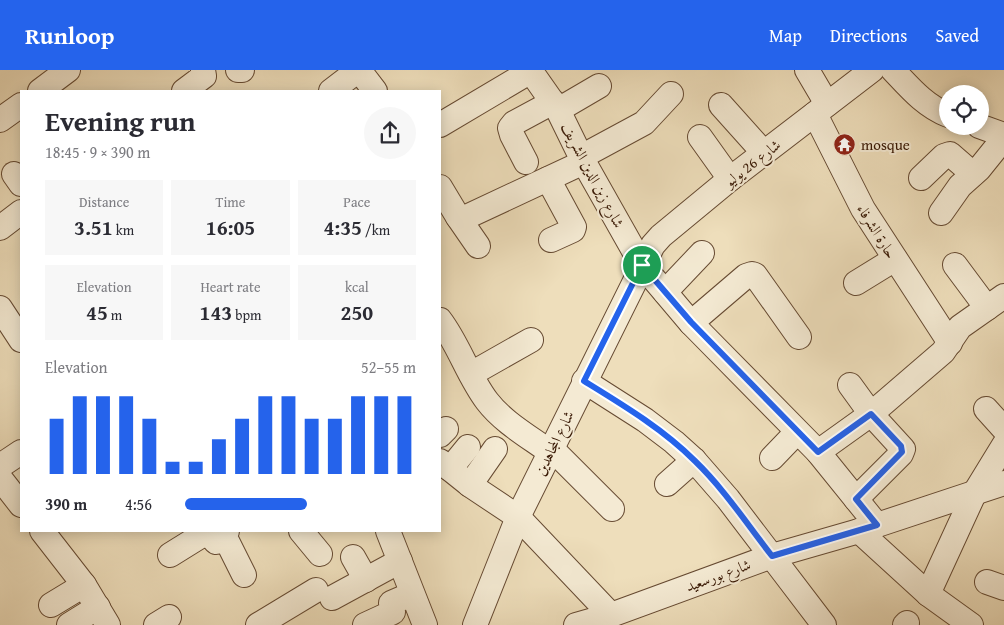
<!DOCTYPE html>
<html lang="en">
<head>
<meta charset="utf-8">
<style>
  :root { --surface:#fff; --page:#f7f7f7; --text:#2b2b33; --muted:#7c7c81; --accent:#2563eb }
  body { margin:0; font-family:"Gentium Book Plus",Amiri,serif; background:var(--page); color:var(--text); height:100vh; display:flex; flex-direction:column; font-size:19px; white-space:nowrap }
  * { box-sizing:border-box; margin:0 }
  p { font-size:16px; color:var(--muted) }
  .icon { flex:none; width:28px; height:28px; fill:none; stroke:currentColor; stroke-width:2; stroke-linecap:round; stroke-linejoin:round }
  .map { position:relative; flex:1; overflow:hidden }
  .details { position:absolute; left:20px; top:20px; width:421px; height:442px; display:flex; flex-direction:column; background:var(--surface); border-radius:0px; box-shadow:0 2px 12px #0003 }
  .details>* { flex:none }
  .fabs { position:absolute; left:939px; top:15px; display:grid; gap:10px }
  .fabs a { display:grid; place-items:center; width:50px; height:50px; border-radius:50%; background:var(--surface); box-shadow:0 2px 12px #0003; font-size:25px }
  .pin { position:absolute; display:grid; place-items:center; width:42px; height:42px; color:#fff; margin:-21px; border:2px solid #fff; border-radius:50%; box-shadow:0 1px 5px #0007 }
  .round { display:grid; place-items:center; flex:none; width:52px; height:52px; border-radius:26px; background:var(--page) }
  .head { display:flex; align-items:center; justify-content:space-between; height:85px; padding:0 25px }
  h1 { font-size:28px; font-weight:800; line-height:38px }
  .stats { display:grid; grid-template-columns:repeat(3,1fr); gap:8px; height:85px; padding:5px 25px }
  .stats div { display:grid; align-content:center; border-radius:0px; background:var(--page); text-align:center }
  .stats b { font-size:21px; font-weight:800 }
  .stats small { font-size:14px; font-weight:400 }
  .stats p { font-size:14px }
  .chart { height:140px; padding:10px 25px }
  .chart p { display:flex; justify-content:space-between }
  .chart svg { width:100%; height:90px; margin-top:5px; stroke:var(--accent); stroke-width:6 }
  ul { padding:0 25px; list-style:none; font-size:16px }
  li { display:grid; grid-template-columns:80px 60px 1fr; align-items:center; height:38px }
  li i { height:12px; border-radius:6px; background:var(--accent) }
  header { display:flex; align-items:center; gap:30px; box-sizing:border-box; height:70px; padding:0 25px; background:var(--accent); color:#fff }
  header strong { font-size:24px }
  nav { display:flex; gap:28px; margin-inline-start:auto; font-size:18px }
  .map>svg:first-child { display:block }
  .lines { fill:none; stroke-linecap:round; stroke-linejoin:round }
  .minor-casing { stroke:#664a32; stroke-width:26 }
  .minor { stroke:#f4ead3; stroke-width:24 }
  .route-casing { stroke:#fff; stroke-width:10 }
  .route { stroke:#2563eb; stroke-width:6 }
  .labels { text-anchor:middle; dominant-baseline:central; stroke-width:4; stroke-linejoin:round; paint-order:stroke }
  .poi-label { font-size:15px; fill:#391905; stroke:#f4ead3; text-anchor:start }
  .street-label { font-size:15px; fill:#391905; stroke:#f4ead3 }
</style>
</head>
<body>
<header>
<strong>Runloop</strong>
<nav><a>Map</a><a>Directions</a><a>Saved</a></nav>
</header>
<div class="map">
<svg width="1004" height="555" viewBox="0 0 1004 555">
  <rect width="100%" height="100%" fill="#eedebb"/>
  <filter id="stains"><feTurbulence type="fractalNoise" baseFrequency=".004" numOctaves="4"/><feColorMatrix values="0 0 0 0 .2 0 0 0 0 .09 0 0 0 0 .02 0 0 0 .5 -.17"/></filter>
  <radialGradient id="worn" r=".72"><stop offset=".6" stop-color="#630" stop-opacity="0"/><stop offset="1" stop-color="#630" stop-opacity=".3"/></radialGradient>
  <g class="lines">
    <defs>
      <g id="minor">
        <polyline points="238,0 242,0"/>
        <polyline points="530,0 558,40 581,87 642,195 691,253 818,382 877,455"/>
        <polyline points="807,0 827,34"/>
        <path d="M893 0C910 18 925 36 948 45"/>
        <polyline points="40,21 68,0"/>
        <polyline points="184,21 204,6 203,0"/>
        <polyline points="331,21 356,2 362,4 375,21"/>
        <polyline points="721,35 764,83"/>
        <polyline points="558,40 599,16"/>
        <polyline points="815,44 863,139 950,273"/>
        <polyline points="0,50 21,35"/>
        <polyline points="440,55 531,1"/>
        <polyline points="979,56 1004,65"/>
        <polyline points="700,67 730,109"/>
        <polyline points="581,87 644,53 671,24"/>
        <polyline points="526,92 512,65 510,58 514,53 553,32"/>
        <polyline points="14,104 21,114"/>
        <polyline points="921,108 944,86 950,84 973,104"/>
        <polyline points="548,109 574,157 573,160 551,170"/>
        <polyline points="440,117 458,147 462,149 584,92"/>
        <polyline points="941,143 960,116 979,99 1004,68"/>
        <polyline points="458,147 478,176"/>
        <polyline points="0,158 21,142"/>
        <polyline points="955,195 987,238"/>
        <polyline points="856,213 895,189"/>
        <polyline points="665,222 702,183"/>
        <polyline points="0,238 21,270"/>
        <path d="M440 250C459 275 468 306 487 331 503 352 528 366 550 382"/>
        <polyline points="691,253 746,206 752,204 755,205 799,267"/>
        <polyline points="471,304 531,270"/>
        <polyline points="584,311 645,350 674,372 694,390 728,429 824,555"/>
        <polyline points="850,315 871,344 903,379 901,384 856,429"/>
        <polyline points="986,339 1004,359"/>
        <polyline points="440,365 446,359"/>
        <polyline points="552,379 612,439"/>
        <polyline points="818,382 871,344 943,282 960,257 1004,226"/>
        <polyline points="772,388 797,362"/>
        <polyline points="440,391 470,415 518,447 611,545"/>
        <polyline points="0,396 21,382"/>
        <polyline points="450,399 468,377"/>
        <polyline points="0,408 21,435"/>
        <polyline points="667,414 694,390"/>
        <polyline points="470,415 495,379"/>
        <polyline points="42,461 84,515 108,555"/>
        <polyline points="227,461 224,465 244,505"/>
        <polyline points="301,461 320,484"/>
        <polyline points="388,461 425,555"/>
        <polyline points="859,461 928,524 971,555"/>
        <polyline points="170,485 207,462 216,472 225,466"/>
        <polyline points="353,487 366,510"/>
        <polyline points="987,512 1004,518"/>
        <polyline points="928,524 974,424 1004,375"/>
        <polyline points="332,528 400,491"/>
        <polyline points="51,535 84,515"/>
        <polyline points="69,555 98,537"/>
        <polyline points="156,555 169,547"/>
        <polyline points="258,555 316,520"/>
        <polyline points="365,555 391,543 393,542 391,533 412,524"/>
        <polyline points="475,555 518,447 653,175 661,166 730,109 872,0"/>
        <polyline points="576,555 611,545 772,486 859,461 1004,413"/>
        <polyline points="905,555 907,553"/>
      </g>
    </defs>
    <use href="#minor" class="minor-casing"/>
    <use href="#minor" class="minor"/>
  </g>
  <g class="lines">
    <defs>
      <path id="route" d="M642 195 691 252 818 382 871 344 901 376 902 382 900 384 856 429 877 455 772 486C747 454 724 419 695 391 663 359 623 335 584 311Z"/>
    </defs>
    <use href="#route" class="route-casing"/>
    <use href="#route" class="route"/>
  </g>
  <defs>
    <symbol id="temple-disc" viewBox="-11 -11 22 22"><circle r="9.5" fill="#8f2418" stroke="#f4ead3"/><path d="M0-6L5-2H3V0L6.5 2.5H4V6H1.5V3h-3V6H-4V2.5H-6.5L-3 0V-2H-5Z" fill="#fff"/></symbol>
  </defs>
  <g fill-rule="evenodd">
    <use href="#temple-disc" x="832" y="62" width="25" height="25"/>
  </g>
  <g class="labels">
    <g class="poi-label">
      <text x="861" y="74">mosque</text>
    </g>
    <g class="street-label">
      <text transform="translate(752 93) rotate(-38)">شارع 26 يوليو</text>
      <text transform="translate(593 105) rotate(62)">شارع زين الدين الشريف</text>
      <text transform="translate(877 161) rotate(58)">حارة الشرفاء</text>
      <text transform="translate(554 373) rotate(-64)">شارع المجاهدين</text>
      <text transform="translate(718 505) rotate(-20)">شارع بورسعيد</text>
    </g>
  </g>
  <rect width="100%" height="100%" filter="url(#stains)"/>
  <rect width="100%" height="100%" fill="url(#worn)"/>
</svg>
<div class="fabs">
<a><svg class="icon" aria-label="locate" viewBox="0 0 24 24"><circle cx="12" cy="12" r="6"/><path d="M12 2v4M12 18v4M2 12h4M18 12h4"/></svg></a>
</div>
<div class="pin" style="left:642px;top:195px;background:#1e9e55"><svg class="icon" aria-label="arrive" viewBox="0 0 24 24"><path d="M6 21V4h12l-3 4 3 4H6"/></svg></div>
<section class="details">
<div class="head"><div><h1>Evening run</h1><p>18:45 · 9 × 390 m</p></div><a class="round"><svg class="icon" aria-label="share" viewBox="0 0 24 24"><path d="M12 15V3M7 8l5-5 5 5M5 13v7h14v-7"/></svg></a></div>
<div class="stats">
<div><p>Distance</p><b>3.51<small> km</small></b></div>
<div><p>Time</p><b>16:05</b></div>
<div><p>Pace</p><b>4:35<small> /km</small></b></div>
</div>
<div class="stats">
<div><p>Elevation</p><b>45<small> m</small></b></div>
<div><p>Heart rate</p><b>143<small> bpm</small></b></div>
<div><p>kcal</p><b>250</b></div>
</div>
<div class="chart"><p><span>Elevation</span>52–55 m</p>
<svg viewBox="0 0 160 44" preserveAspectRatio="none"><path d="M5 44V17M15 44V6M25 44V6M35 44V6M45 44V17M55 44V38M65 44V38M75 44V27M85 44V17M95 44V6M105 44V6M115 44V17M125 44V17M135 44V6M145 44V6M155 44V6"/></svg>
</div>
<ul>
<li><b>390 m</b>4:56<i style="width:53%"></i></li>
</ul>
</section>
</div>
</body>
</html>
